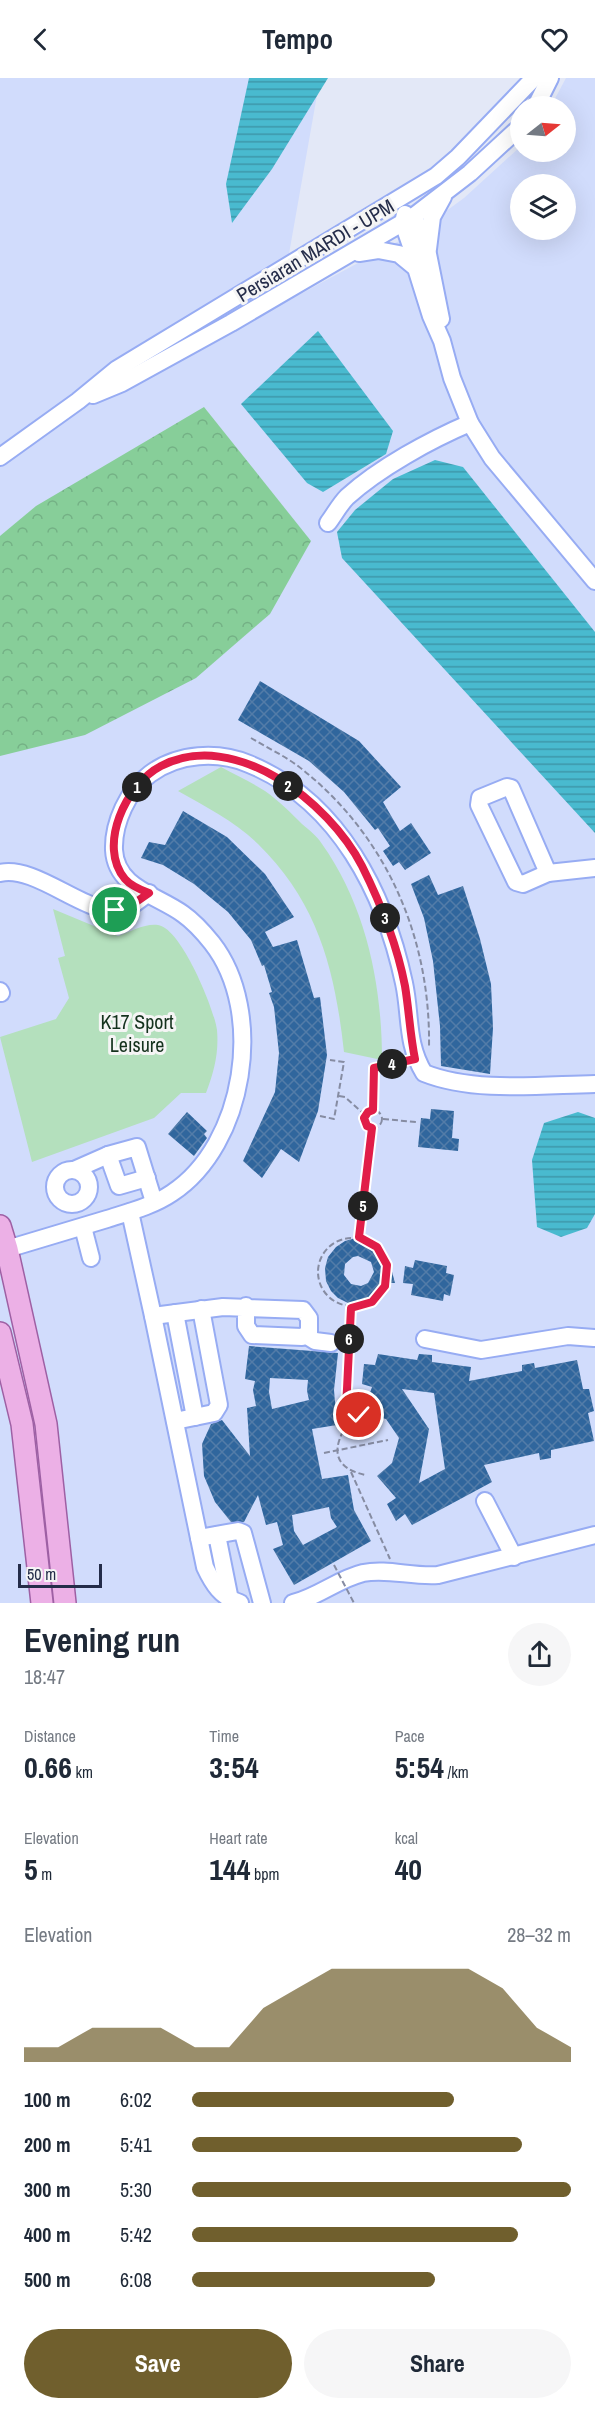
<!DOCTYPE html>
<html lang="en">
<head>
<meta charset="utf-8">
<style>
  :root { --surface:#fff; --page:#f6f6f7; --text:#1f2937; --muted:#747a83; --accent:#705f2d }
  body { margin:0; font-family:"Archivo Narrow",sans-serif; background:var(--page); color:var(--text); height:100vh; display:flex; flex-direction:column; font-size:22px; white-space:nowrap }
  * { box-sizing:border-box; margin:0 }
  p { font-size:20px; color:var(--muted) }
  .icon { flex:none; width:33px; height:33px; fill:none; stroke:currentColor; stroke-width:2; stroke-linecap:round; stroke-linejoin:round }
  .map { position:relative; height:1525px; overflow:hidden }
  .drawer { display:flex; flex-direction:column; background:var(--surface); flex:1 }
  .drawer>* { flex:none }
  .needle { width:39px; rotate:73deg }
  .buttons { position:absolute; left:510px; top:18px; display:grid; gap:12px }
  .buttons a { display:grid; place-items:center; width:66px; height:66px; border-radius:50%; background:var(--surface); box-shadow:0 6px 24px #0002; font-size:30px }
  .scale { position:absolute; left:18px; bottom:15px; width:84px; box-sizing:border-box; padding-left:6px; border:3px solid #242c49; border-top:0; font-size:16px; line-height:21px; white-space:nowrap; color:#242c49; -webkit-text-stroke:4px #f5f5f5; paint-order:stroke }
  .pin { position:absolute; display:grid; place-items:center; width:51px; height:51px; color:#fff; margin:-26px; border:3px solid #fff; border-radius:50%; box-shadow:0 2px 6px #0007 }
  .km { position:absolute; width:30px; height:30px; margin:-15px; border-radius:50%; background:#222; color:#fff; font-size:16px; line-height:30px; text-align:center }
  .round { display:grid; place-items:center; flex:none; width:63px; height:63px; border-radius:32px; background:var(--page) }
  .overview { display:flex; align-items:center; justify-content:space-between; height:102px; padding:0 24px }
  h1 { font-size:33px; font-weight:700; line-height:45px }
  .stats { display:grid; grid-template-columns:repeat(3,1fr); gap:9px; height:102px; padding:6px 24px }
  .stats div { display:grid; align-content:center }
  .stats b { font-size:30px; font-weight:700 }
  .stats small { font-size:16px; font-weight:400 }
  .stats p { font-size:16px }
  .chart { height:168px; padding:12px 24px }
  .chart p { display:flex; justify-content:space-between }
  .chart svg { width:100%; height:108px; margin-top:6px; fill:var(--accent); opacity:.7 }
  .primary-button { display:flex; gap:12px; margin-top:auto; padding:12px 24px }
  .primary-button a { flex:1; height:69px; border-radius:36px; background:var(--accent); color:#fff; font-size:24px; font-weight:700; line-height:69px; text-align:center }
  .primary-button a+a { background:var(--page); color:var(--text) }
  ul { padding:0 24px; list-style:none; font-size:20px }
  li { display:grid; grid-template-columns:96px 72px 1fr; align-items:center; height:45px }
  li i { height:15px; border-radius:8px; background:var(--accent) }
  header { display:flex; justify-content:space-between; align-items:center; height:78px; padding:0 24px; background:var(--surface); font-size:27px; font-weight:700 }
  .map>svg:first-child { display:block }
  .built { fill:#d1dcfc; fill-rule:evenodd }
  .forest { fill:url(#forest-crowns) }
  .green { fill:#b4e0bd }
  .water { fill:url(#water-rules) }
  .building { fill:url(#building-cross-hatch); fill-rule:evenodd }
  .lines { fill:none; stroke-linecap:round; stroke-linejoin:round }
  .minor-casing { stroke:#97acf3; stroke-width:20 }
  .major-casing { stroke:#9e60a4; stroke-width:24 }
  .path { stroke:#868ca2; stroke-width:2; stroke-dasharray:6 3; stroke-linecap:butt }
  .minor { stroke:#fff; stroke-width:16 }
  .major { stroke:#ecb0e6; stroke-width:21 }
  .path-bridge { stroke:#868ca2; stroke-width:2; stroke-dasharray:6 3; stroke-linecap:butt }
  .route-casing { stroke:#fff; stroke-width:12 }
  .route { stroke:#e11d48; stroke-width:8 }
  .labels { text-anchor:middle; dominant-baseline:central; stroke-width:6; stroke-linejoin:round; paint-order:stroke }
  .street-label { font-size:20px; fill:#242c49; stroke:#f5f5f5 }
  .park-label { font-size:20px; fill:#14321d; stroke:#f5f5f5 }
</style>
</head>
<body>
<header><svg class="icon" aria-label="back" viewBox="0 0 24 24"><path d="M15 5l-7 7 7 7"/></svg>Tempo<svg class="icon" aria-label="heart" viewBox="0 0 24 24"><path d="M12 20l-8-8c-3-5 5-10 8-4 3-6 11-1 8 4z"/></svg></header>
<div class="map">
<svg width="595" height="1525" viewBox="0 0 595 1525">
  <defs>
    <pattern id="forest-crowns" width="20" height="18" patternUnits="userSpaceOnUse" patternTransform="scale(1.5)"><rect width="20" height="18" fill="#87ce99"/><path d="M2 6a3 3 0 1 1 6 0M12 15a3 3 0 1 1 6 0" fill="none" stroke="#74b185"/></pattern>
    <pattern id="water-rules" width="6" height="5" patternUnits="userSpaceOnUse" patternTransform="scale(1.5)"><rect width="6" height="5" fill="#49bacf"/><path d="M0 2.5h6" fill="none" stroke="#3d97aa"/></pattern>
    <pattern id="building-cross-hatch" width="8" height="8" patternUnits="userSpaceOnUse" patternTransform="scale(1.5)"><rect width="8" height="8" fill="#30669d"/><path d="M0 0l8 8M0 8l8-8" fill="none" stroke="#537ca8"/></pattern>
  </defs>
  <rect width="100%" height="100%" fill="#e3e8f7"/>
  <path class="built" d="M0 0H320L280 227 423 150 464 120 520 69V74H566V28H551L566 0H595V1525H0ZM520 106H566V152H520Z"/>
  <polygon class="forest" points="204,329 311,463 270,536 196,600 85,657 0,678 0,458 36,428"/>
  <g class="green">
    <path d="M221 689C236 697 251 704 265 713 278 722 291 735 302 746 309 752 317 758 322 766 366 828 382 906 382 982L344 974C335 893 319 826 258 766 236 744 206 729 178 713Z"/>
    <path d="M53 831 118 858C129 854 146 845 158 847 181 850 214 930 217 952 219 975 214 994 206 1015H181L154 1040 32 1084 0 959 56 941 69 920 58 880 65 878Z"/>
  </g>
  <g class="water">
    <polygon points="249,0 328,0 272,91 232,145 226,106"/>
    <polygon points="318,253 393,353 386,376 323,414 307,405 241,326"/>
    <polygon points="435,382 463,389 595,554 595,755 342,480 337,454 355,432 393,401"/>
    <polygon points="578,1034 595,1040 595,1136 587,1150 561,1159 537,1149 532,1082 544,1045"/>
  </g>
  <g class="building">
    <polygon points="260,603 359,663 401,709 383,724 400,753 411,745 431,775 405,792 399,784 393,788 383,773 390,768 378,750 375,752 344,714 309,683 238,642"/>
    <polygon points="183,733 227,759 265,796 294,839 265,854 273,869 297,862 314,920 320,919 327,977 318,1033 299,1084 281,1071 262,1100 243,1083 275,1014 279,975 274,929 269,915 272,914 264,887 262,888 251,862 228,834 194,806 163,787 141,780 149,764 165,767"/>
    <polygon points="429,797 438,817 463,808 480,861 491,906 493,950 490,996 441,988 440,948 433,883 424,840 411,806"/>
    <polygon points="431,1031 454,1033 452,1060 459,1061 458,1073 418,1069 421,1040 430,1041"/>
    <polygon points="187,1034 207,1053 204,1056 207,1060 194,1078 168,1056"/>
    <path d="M359 1159 380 1169 388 1178 395 1205H389L383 1216 374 1223 352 1230V1227L338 1220 331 1213 326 1203 325 1190 328 1179 336 1169 345 1163ZM358 1178 371 1184 374 1194 368 1205 361 1208 351 1206 344 1197 345 1186 353 1179Z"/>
    <polygon points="415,1182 447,1188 446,1195 454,1197 450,1218 444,1216 443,1223 411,1217 413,1206 403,1205 405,1188 413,1190"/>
    <path d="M249 1268 338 1275 334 1312 337 1347 312 1351 322 1401 348 1397 354 1432 371 1463 294 1507 273 1471 283 1467 277 1444 266 1447 258 1417 244 1444H231L215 1424 204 1398 202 1366 211 1346 222 1342 250 1378 247 1330 256 1328 253 1312 255 1303 245 1301ZM270 1300 308 1302 307 1313 309 1322 272 1331 269 1314ZM329 1429 331 1440 337 1449 303 1467 294 1453 292 1437Z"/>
    <path d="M378 1276 417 1282 419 1276 432 1277V1284L471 1289 469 1303 522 1293V1287L534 1285 535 1290 577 1282 583 1311H589L594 1333 588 1335 594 1363 551 1372V1380L540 1382 539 1375 484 1387 492 1404 412 1447 405 1436 396 1443 387 1426 396 1420 377 1398 392 1385 399 1360 386 1341 363 1335 372 1309 362 1306 364 1286 375 1287ZM402 1311 434 1315 445 1391 419 1405 429 1351Z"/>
  </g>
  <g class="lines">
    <defs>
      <g id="minor">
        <polyline points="536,28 550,0"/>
        <polyline points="405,136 403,145 420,194"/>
        <polyline points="414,138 428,176 441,241"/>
        <polyline points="428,171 432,139 443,119"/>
        <polyline points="359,175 378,172 399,176 416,190 431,238 442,263 452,300 470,345 492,380 595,503"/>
        <polyline points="93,317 122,305 231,245 414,138 470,95 520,49"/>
        <polyline points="0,379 78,323 117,291 436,98 458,79 534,0"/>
        <path d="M328 445C334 437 340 426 347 419 379 390 430 362 470 345"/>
        <polygon points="507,709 511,710 548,795 523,806 516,804 479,727 480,720"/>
        <path d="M0 795C38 786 91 843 125 831 133 828 141 820 149 815"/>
        <polyline points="548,795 595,790"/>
        <polyline points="0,913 1,915"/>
        <polyline points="108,1077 119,1108 147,1100"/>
        <circle cx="72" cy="1109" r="17"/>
        <polyline points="74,1092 108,1077 137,1069 154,1124"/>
        <path d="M130 1134 153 1238 205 1489C213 1506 221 1519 240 1525"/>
        <polyline points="83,1149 91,1180"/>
        <path d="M7 1171C41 1161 74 1151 107 1141 129 1134 153 1128 172 1115 245 1067 266 934 212 865 204 855 193 843 183 836 157 817 116 810 114 772 113 745 128 712 150 696 178 675 218 673 249 686 339 723 385 816 404 905 411 937 406 966 424 995 474 1015 541 1007 595 1006"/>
        <polyline points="175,1235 195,1339"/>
        <polyline points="153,1238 223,1229 303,1232 309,1240 309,1255 302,1259 252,1257 246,1248 246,1228"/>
        <polyline points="307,1258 315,1263 331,1265"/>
        <polyline points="425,1261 481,1272 568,1258 594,1260"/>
        <polyline points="175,1343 214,1335 219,1327 201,1231"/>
        <polyline points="485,1423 514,1479"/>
        <polyline points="217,1457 230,1522"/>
        <polyline points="199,1460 238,1453 243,1455 262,1525"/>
        <path d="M293 1525C318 1519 338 1501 363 1495 387 1490 412 1499 438 1497L595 1457"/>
      </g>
      <g id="major">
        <polyline points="0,1148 7,1171 46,1346 65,1525"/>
        <polyline points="0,1255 22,1346 42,1525"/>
      </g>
    </defs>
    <use href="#minor" class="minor-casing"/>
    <use href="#major" class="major-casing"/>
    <g class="path">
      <path d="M251 660C266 669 283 677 298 688 386 756 431 859 429 970"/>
      <polyline points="339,1018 345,1019 365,1037"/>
      <circle cx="373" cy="1041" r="9"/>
      <polyline points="373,1032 374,990 404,983"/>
      <polyline points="320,1038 334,1041 344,984 330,982"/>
      <polyline points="383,1041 416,1044"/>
      <polyline points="359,1159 372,1050"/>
      <circle cx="352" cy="1194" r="34"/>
      <path d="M352 1229C349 1265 339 1309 349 1343 332 1369 331 1389 365 1397"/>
      <polyline points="349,1343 359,1337"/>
      <polyline points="324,1375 388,1362"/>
      <polyline points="351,1394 390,1481"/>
    </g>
    <use href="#minor" class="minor"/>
    <use href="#major" class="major"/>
    <polyline class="path-bridge" points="334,1487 354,1525"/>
  </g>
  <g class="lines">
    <defs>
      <path id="route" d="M115 832 126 831 149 815C141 812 131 808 125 801 97 768 126 706 161 688 235 650 329 724 362 788 381 826 397 867 405 908 409 932 410 957 415 981L374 990 373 1032 368 1034 364 1040 367 1048 372 1050 359 1159 377 1169 387 1187 385 1208 372 1224 351 1230 346 1331 349 1343 359 1337"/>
    </defs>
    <use href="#route" class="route-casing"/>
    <use href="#route" class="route"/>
  </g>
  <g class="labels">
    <g class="street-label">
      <text transform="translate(315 172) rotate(-31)">Persiaran MARDI - UPM</text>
    </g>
    <g class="park-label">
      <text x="137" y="943">K17 Sport<tspan x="137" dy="23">Leisure</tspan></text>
    </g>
  </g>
</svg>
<div class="buttons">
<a><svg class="needle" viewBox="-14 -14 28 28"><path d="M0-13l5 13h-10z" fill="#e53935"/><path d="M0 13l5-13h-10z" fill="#747a83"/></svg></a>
<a><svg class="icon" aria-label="layers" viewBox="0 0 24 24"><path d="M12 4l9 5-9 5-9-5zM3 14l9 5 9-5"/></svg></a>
</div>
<div class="scale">50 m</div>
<div class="pin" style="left:115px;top:832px;background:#1e9e55"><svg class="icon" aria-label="arrive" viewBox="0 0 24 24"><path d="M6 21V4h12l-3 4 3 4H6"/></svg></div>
<div class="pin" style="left:359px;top:1337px;background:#d93025"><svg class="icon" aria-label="check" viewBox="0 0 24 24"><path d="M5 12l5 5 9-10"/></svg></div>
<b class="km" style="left:137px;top:709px">1</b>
<b class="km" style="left:288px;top:708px">2</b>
<b class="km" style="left:385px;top:840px">3</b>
<b class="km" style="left:392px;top:986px">4</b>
<b class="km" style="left:363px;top:1128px">5</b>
<b class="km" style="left:349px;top:1261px">6</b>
</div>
<section class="drawer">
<div class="overview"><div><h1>Evening run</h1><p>18:47</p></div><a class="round"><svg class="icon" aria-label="share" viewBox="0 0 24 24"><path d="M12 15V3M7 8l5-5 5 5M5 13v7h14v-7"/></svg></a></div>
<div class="stats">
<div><p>Distance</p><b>0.66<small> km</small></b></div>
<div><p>Time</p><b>3:54</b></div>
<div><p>Pace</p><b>5:54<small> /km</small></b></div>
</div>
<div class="stats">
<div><p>Elevation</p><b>5<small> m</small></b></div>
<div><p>Heart rate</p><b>144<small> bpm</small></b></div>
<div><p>kcal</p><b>40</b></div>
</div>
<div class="chart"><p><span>Elevation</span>28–32 m</p>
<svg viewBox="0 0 160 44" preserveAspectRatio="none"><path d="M0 44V38L10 38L20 30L30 30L40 30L50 38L60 38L70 22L80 14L90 6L100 6L110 6L120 6L130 6L140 14L150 30L160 38V44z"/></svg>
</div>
<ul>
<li><b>100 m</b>6:02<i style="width:69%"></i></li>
<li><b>200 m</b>5:41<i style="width:87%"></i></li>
<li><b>300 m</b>5:30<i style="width:100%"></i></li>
<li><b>400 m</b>5:42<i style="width:86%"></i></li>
<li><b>500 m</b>6:08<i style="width:64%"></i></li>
</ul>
<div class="primary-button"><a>Save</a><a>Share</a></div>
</section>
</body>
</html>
